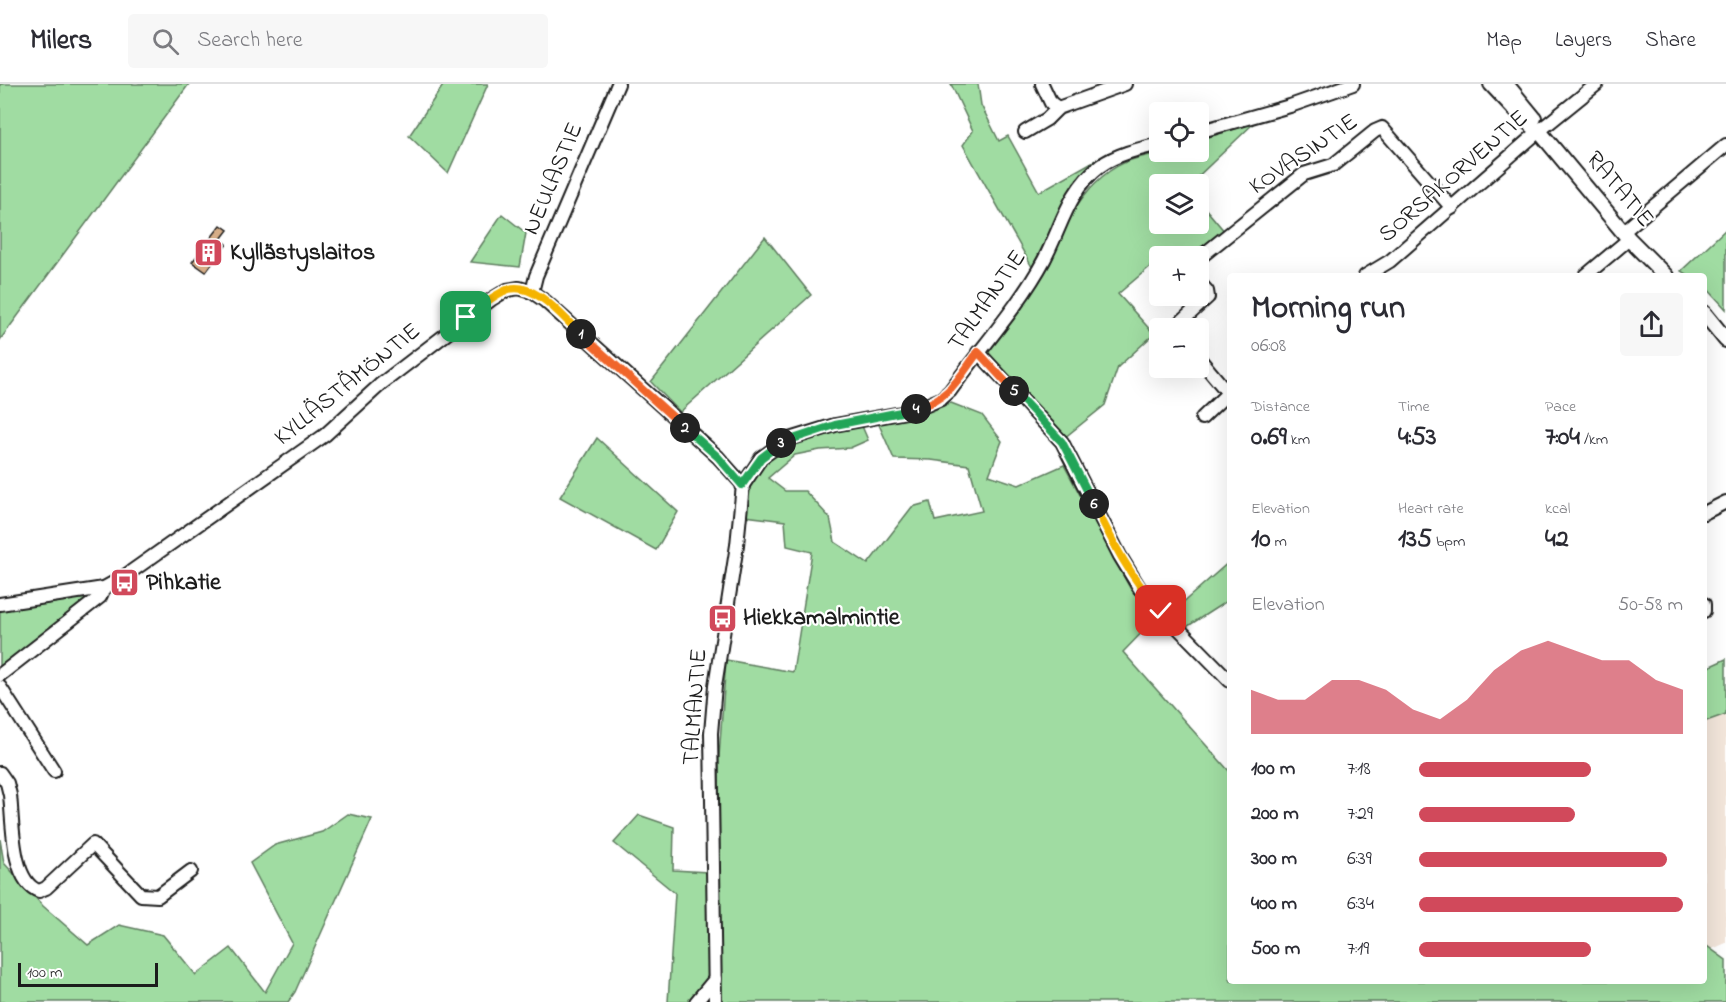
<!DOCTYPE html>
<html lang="en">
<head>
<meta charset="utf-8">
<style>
  :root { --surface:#fff; --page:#f7f7f7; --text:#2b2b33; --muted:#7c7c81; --line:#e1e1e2; --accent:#d1495b }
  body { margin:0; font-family:"Indie Flower",sans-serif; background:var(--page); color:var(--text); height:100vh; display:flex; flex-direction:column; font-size:22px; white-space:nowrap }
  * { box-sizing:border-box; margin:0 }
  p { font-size:20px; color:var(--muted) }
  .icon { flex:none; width:33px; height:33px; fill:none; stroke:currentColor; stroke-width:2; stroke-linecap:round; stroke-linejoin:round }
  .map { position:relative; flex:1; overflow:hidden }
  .side { position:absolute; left:1227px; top:189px; width:480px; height:711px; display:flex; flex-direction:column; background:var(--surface); border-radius:6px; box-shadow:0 6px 24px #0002 }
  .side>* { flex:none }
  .controls { position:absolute; left:1149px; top:18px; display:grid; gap:12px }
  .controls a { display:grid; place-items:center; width:60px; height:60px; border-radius:6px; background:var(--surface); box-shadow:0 6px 24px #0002; font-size:30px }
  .scale { position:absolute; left:18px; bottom:15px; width:140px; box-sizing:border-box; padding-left:6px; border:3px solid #1c1c1c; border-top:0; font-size:16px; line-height:21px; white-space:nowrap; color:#1c1c1c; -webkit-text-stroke:4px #fff; paint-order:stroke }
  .pin { position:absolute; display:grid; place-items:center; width:51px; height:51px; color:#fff; margin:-26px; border-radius:12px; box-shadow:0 3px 9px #0006 }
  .km { position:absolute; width:30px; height:30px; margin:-15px; border-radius:50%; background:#222; color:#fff; font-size:16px; line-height:30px; text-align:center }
  .round { display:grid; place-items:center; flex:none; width:63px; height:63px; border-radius:6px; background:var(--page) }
  .summary { display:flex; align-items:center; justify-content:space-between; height:102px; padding:0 24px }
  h1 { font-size:33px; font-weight:700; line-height:45px }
  .figures { display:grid; grid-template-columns:repeat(3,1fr); gap:9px; height:102px; padding:6px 24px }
  .figures div { display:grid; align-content:center }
  .figures b { font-size:26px; font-weight:700 }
  .figures small { font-size:16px; font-weight:400 }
  .figures p { font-size:16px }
  .chart { height:168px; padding:12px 24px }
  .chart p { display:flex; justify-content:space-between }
  .chart svg { width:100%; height:108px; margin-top:6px; fill:var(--accent); opacity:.7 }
  ul { padding:0 24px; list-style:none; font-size:20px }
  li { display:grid; grid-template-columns:96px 72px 1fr; align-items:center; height:45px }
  li i { height:15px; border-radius:8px; background:var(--accent) }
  header { display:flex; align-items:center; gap:36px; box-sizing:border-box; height:84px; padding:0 30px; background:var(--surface); border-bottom:2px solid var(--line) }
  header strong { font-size:28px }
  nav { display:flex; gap:33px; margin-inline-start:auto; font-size:21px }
  .search { width:420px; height:54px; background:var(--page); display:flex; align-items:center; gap:15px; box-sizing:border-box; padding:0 21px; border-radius:6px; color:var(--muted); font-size:22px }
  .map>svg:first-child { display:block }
  .built { fill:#f3e6db }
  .green { fill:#a0dca2; stroke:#5e7c5f; stroke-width:1.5 }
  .building { fill:#d6ad87; stroke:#1c1c1c; stroke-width:1.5 }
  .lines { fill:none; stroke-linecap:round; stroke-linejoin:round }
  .minor-casing { stroke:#1c1c1c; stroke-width:16 }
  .tertiary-casing { stroke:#1c1c1c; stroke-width:18 }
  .minor { stroke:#fff; stroke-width:12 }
  .tertiary { stroke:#fff; stroke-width:14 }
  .split-1-casing { stroke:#fff; stroke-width:12 }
  .split-2-casing { stroke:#fff; stroke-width:12 }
  .split-3-casing { stroke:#fff; stroke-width:12 }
  .split-4-casing { stroke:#fff; stroke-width:12 }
  .split-5-casing { stroke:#fff; stroke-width:12 }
  .split-6-casing { stroke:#fff; stroke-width:12 }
  .split-7-casing { stroke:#fff; stroke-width:12 }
  .split-1 { stroke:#f5b400; stroke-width:8 }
  .split-2 { stroke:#f0652b; stroke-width:8 }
  .split-3 { stroke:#22a559; stroke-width:8 }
  .split-4 { stroke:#22a559; stroke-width:8 }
  .split-5 { stroke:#f0652b; stroke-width:8 }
  .split-6 { stroke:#22a559; stroke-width:8 }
  .split-7 { stroke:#f5b400; stroke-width:8 }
  .labels { text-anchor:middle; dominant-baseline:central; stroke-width:4.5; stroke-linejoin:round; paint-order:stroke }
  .street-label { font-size:24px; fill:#1c1c1c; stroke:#fff }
  .poi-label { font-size:24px; font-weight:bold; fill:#1c1c1c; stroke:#fff; text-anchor:start }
</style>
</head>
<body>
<header>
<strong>Milers</strong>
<div class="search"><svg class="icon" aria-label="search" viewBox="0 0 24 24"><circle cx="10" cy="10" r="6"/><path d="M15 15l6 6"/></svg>Search here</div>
<nav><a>Map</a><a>Layers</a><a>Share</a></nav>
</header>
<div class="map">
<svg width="1726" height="918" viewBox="0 0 1726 918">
  <rect width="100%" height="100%" fill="#fff"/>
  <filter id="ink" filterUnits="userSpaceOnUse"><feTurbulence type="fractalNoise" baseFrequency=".0167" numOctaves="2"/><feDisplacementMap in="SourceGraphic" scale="12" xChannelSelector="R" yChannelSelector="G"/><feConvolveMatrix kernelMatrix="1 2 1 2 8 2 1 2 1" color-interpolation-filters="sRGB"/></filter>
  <g filter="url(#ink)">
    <polygon class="built" points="1726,630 1726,859 1710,866 1704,860 1704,638"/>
    <g class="green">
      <polygon points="0,0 189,0 0,256"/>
      <polygon points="444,0 488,0 448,89 409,52"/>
      <polygon points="951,0 978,0 981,21 999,57 1008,52 1039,108 1101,73 1074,101 1032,183 963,61 973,47"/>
      <path d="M1254 39 1190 100H1160V140H1198L1199 117 1225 148 1196 172H1175L1169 167 1160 172 1159 175 1118 210 1154 250 1118 283 1105 321 1064 354 986 268C1005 242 1034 209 1049 182 1057 166 1062 147 1071 131 1104 76 1137 68 1198 68L1199 56Z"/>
      <polygon points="502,130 526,149 520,183 470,178"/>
      <polygon points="1726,145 1726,225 1704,201 1704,192 1689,192 1681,187"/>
      <polygon points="765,153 811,211 680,328 651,298"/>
      <polygon points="951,319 982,331 1002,357 989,391 1019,401 1064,381 1130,504 1156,534 1123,568 1230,688 1230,897 1704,897 1704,860 1726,876 1726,918 721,918 719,673 726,576 793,588 812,468 787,462 785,437 745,432 748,404 764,379 776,367 815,352 862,342 868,356 850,364 820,366 795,371 768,394 785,407 805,407 830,434 835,458 868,480 912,423 930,418 935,437 982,427 969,381 931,376 894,375 877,336"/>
      <polygon points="597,354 678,428 656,466 560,413"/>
      <polygon points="1230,477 1230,515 1185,544 1171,529"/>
      <polygon points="91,513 0,588 0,525"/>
      <polygon points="1726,575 1726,630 1704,638 1704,585"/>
      <polygon points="348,730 372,735 295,908 288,918 0,918 0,755 4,779 43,822 88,861 119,841 163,851 196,891 231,864 265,908 292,859 250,779 275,761 322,748"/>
      <polygon points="639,731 674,743 673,786 708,788 709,918 668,918 675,809 614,759"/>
    </g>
    <polygon class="building" points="221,141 228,146 221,155 227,160 206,188 192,178"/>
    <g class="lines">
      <defs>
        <g id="minor">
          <polyline points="1042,0 1051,19 1058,24"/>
          <polyline points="1025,48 1047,35 1058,24 1125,0"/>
          <polyline points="1198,48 1290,22 1353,0"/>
          <polyline points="1623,148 1726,61"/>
          <polyline points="1198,175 1304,90 1333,81 1375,47 1382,44 1452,124"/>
          <polyline points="1365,192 1390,177 1539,47 1597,0"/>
          <polyline points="1585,192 1629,155"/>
          <polyline points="532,208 536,192 618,0"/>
          <polyline points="1178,244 1181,238 1208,213 1207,207 1198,197"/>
          <polyline points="978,268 1062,358 1120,472 1140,505 1230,597"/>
          <polyline points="1198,273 1228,309"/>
          <polyline points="1202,334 1230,307"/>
          <polyline points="1704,429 1726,418"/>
          <polyline points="0,520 104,504 122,494 325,351 381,300 492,215 507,206 519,204 532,208 545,217 718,373 743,401"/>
          <polyline points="1704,520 1704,527"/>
          <polyline points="0,591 100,513 104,504"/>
          <polyline points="0,603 54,687"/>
          <path d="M0 689 7 699 10 711C13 737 11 798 39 807L46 804 93 760 141 811 158 812 191 787"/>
          <polyline points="696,918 715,895"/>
          <path d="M715 918 711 649 715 602 737 461 743 401 761 374 786 356 835 341 912 327 941 315 950 307C980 265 1020 221 1044 176 1061 144 1069 105 1100 82 1117 70 1139 65 1160 60"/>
        </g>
        <g id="tertiary">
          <polyline points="1491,0 1525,36 1539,47 1629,155 1666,192"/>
          <polyline points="1506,0 1534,34"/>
          <polyline points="1704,229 1726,256"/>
        </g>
      </defs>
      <use href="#minor" class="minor-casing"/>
      <use href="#tertiary" class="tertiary-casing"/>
      <use href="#minor" class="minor"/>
      <use href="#tertiary" class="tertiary"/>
    </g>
  </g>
  <g class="lines" filter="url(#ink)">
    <defs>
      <path id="split-1" d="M466 233C479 224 494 210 509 205 536 198 563 234 581 250"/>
      <polyline id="split-2" points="581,250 685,344"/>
      <polyline id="split-3" points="685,344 718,373 742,401 761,374 781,359"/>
      <polyline id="split-4" points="781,359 835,341 916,325"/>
      <path id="split-5" d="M916 325C950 314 958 295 978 268L1014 307"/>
      <polyline id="split-6" points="1014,307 1062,358 1094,420"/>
      <path id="split-7" d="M1094 420C1113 459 1131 495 1161 527"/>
    </defs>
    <use href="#split-1" class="split-1-casing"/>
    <use href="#split-2" class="split-2-casing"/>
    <use href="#split-3" class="split-3-casing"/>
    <use href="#split-4" class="split-4-casing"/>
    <use href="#split-5" class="split-5-casing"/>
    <use href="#split-6" class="split-6-casing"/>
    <use href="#split-7" class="split-7-casing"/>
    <use href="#split-1" class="split-1"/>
    <use href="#split-2" class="split-2"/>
    <use href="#split-3" class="split-3"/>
    <use href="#split-4" class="split-4"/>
    <use href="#split-5" class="split-5"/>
    <use href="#split-6" class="split-6"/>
    <use href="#split-7" class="split-7"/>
  </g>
  <defs>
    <symbol id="building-square" viewBox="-11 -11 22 22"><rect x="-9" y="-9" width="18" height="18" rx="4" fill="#d1495b" stroke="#fff"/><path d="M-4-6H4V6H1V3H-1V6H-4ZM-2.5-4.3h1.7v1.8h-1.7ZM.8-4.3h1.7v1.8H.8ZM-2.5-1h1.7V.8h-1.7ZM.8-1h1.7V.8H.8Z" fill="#fff"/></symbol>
    <symbol id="bus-square" viewBox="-11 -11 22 22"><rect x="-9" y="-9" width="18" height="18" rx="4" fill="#d1495b" stroke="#fff"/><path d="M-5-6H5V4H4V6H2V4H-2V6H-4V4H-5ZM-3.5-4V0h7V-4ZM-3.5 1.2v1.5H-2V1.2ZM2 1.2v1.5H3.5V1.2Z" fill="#fff"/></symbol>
  </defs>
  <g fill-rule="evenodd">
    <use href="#building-square" x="192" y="152" width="33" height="33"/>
    <use href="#bus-square" x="108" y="482" width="33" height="33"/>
    <use href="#bus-square" x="706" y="518" width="33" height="33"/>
  </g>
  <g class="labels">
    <g class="street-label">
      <text transform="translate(1304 71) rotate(-34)">KOVASINTIE</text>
      <text transform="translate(1454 93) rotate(-41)">SORSAKORVENTIE</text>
      <text transform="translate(554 95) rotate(-67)">NEULASTIE</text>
      <text transform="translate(1619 106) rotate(50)">RATATIE</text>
      <text transform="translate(988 217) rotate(-55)">TALMANTIE</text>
      <text transform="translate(348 301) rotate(-39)">KYLLÄSTÄMÖNTIE</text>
      <text transform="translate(696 623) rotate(-86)">TALMANTIE</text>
    </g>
    <g class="poi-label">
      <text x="230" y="169">Kyllästyslaitos</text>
      <text x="146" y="499">Pihkatie</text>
      <text x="743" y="534">Hiekkamalmintie</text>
    </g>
  </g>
</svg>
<div class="controls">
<a><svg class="icon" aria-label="locate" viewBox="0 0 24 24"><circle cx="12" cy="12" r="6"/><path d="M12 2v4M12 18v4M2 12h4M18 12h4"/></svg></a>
<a><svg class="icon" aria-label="layers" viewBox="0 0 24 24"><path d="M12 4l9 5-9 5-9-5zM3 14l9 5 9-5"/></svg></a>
<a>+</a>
<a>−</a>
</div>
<div class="scale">100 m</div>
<div class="pin" style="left:466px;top:233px;background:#1e9e55"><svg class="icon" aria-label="arrive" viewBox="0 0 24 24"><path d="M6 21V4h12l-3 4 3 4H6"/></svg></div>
<div class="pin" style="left:1161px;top:527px;background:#d93025"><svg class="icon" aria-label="check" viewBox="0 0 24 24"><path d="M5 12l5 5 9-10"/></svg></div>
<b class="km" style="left:581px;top:250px">1</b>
<b class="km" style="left:685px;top:344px">2</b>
<b class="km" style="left:781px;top:359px">3</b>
<b class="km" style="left:916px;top:325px">4</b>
<b class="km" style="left:1014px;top:307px">5</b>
<b class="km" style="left:1094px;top:420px">6</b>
<section class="side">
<div class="summary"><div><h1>Morning run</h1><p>06:08</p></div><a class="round"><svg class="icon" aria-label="share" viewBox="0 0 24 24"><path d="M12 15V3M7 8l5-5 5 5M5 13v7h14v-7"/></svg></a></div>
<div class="figures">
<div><p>Distance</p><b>0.69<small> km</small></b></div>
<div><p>Time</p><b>4:53</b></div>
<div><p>Pace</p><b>7:04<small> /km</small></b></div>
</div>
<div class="figures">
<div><p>Elevation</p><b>10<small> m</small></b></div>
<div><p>Heart rate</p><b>135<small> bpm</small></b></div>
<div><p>kcal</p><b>42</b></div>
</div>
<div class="chart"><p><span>Elevation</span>50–58 m</p>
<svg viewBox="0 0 160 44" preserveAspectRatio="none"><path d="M0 44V26L10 30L20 30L30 22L40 22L50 26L60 34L70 38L80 30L90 18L100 10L110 6L120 10L130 14L140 14L150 22L160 26V44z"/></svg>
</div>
<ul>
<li><b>100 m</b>7:18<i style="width:65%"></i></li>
<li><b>200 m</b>7:29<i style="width:59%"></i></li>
<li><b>300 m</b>6:39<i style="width:94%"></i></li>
<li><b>400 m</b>6:34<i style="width:100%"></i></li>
<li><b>500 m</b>7:19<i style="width:65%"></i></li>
</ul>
</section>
</div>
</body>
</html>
